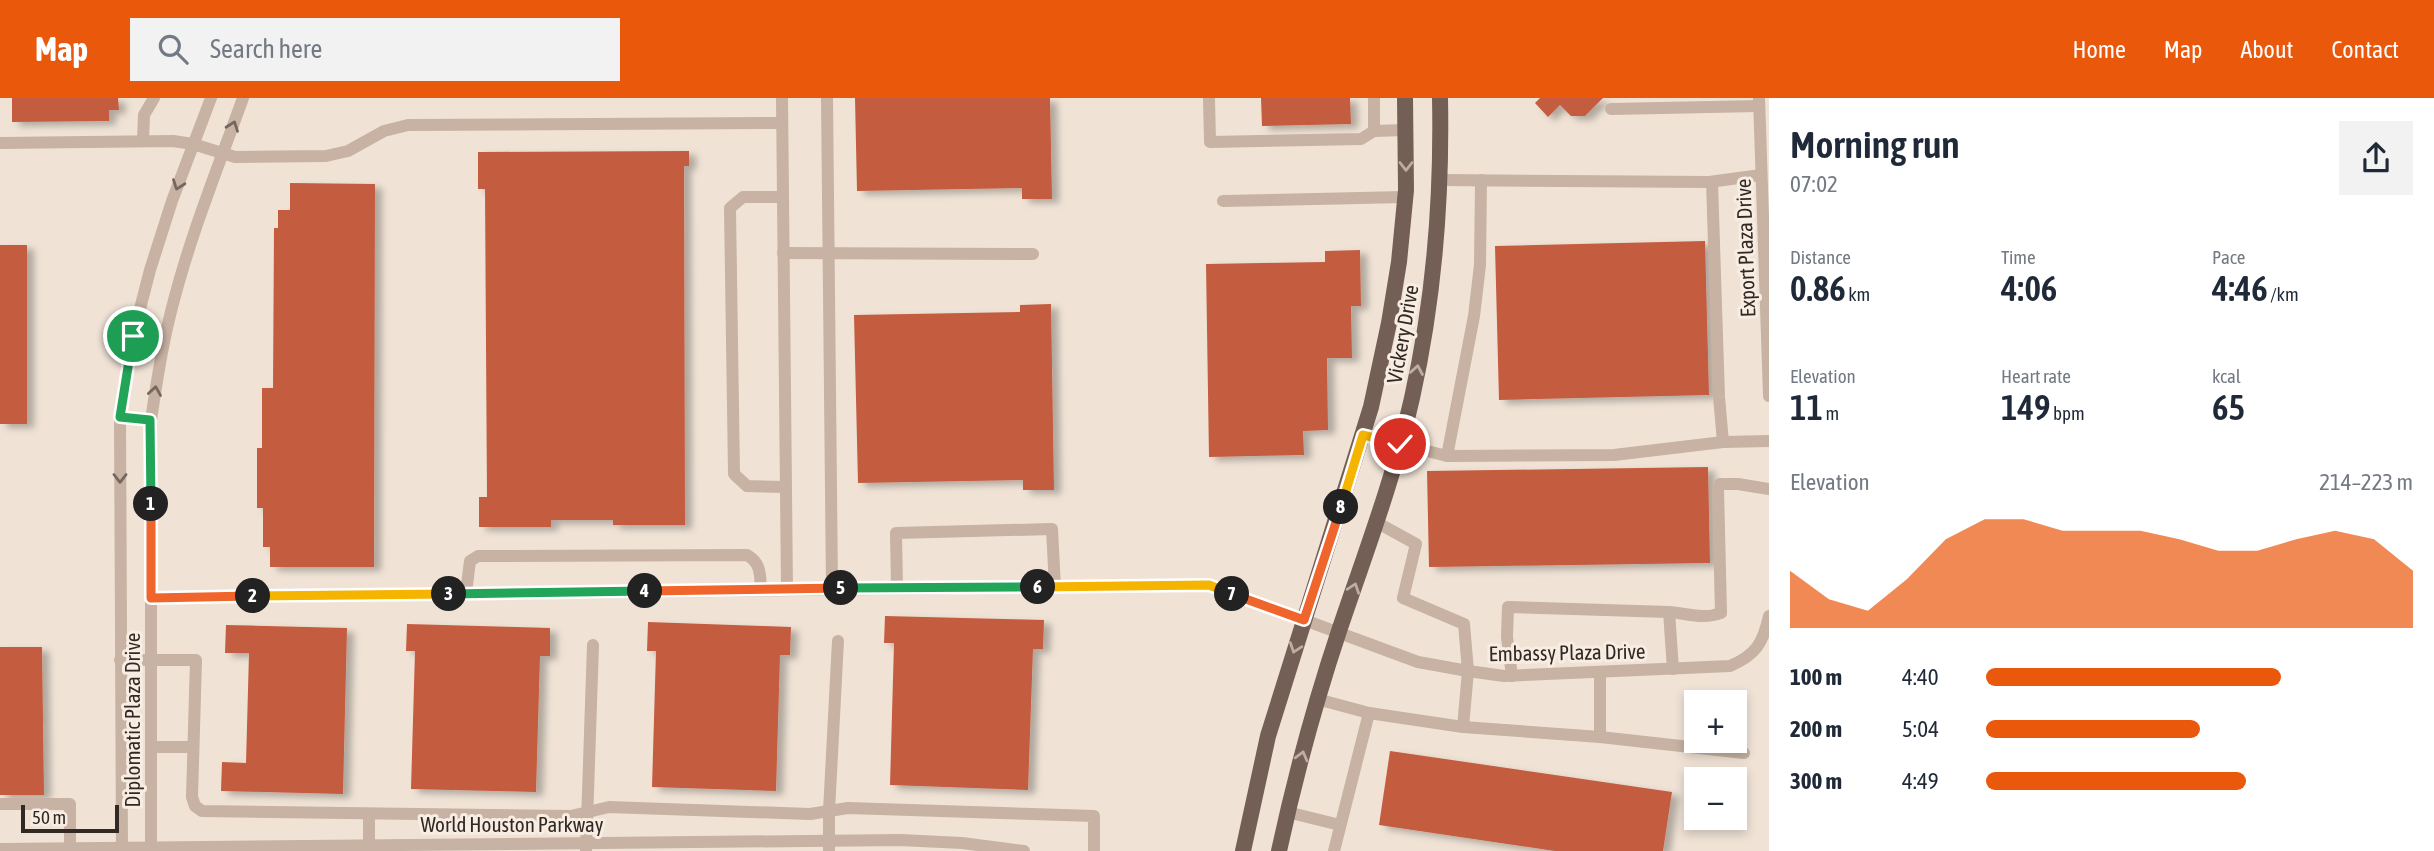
<!DOCTYPE html>
<html lang="en">
<head>
<meta charset="utf-8">
<style>
  :root { --surface:#fff; --page:#f2f2f3; --text:#1f2937; --muted:#747a83; --accent:#ea580c }
  body { margin:0; font-family:"Asap Condensed",sans-serif; background:var(--page); color:var(--text); height:100vh; display:flex; flex-direction:column; font-size:26px; white-space:nowrap }
  * { box-sizing:border-box; margin:0 }
  p { font-size:23px; color:var(--muted) }
  .icon { flex:none; width:38px; height:38px; fill:none; stroke:currentColor; stroke-width:2; stroke-linecap:round; stroke-linejoin:round }
  .map { position:relative; flex:1; overflow:hidden }
  .side { display:flex; flex-direction:column; background:var(--surface); width:665px }
  .side>* { flex:none }
  .tools { position:absolute; left:1684px; top:592px; display:grid; gap:14px }
  .tools a { display:grid; place-items:center; width:63px; height:63px; border-radius:0px; background:var(--surface); box-shadow:0 4px 10px #0003; font-size:35px }
  .scale { position:absolute; left:21px; bottom:18px; width:98px; box-sizing:border-box; padding-left:7px; border:4px solid #322925; border-top:0; font-size:19px; line-height:24px; white-space:nowrap; color:#322925; -webkit-text-stroke:5px #f8ede2; paint-order:stroke }
  .pin { position:absolute; display:grid; place-items:center; width:60px; height:60px; color:#fff; margin:-30px; border:4px solid #fff; border-radius:50%; box-shadow:0 2px 7px #0007 }
  .km { position:absolute; width:35px; height:35px; margin:-18px; border-radius:50%; background:#222; color:#fff; font-size:19px; line-height:35px; text-align:center }
  .round { display:grid; place-items:center; flex:none; width:74px; height:74px; border-radius:0px; background:var(--page) }
  .headline { display:flex; align-items:center; justify-content:space-between; height:119px; padding:0 21px }
  h1 { font-size:38px; font-weight:600; line-height:52px }
  .figures { display:grid; grid-template-columns:repeat(3,1fr); gap:10px; height:119px; padding:7px 21px }
  .figures div { display:grid; align-content:center }
  .figures b { font-size:35px; font-weight:600 }
  .figures small { font-size:19px; font-weight:400 }
  .figures p { font-size:19px }
  .chart { height:196px; padding:14px 21px }
  .chart p { display:flex; justify-content:space-between }
  .chart svg { width:100%; height:126px; margin-top:7px; fill:var(--accent); opacity:.7 }
  ul { padding:0 21px; list-style:none; font-size:23px }
  li { display:grid; grid-template-columns:112px 84px 1fr; align-items:center; height:52px }
  li i { height:18px; border-radius:9px; background:var(--accent) }
  header { display:flex; align-items:center; gap:42px; box-sizing:border-box; height:98px; padding:0 35px; background:var(--accent); color:#fff }
  header strong { font-size:33px }
  nav { display:flex; gap:38px; margin-inline-start:auto; font-size:24px }
  .search { width:490px; height:63px; background:var(--page); display:flex; align-items:center; gap:18px; box-sizing:border-box; padding:0 24px; border-radius:0px; color:var(--muted); font-size:26px }
  main { display:flex; flex:1; min-height:0 }
  .map>svg:first-child { display:block }
  .building { fill:#c45c40; filter:url(#shadow) }
  .lines { fill:none; stroke-linecap:round; stroke-linejoin:round }
  .minor { stroke:#c7b2a3; stroke-width:12 }
  .major { stroke:#745f56; stroke-width:16 }
  .oneway { stroke:#75675e }
  .oneway2 { stroke:#bdada3 }
  .split-1-casing { stroke:#fff; stroke-width:14 }
  .split-2-casing { stroke:#fff; stroke-width:14 }
  .split-3-casing { stroke:#fff; stroke-width:14 }
  .split-4-casing { stroke:#fff; stroke-width:14 }
  .split-5-casing { stroke:#fff; stroke-width:14 }
  .split-6-casing { stroke:#fff; stroke-width:14 }
  .split-7-casing { stroke:#fff; stroke-width:14 }
  .split-8-casing { stroke:#fff; stroke-width:14 }
  .split-9-casing { stroke:#fff; stroke-width:14 }
  .split-1 { stroke:#22a559; stroke-width:9 }
  .split-2 { stroke:#f0652b; stroke-width:9 }
  .split-3 { stroke:#f5b400; stroke-width:9 }
  .split-4 { stroke:#22a559; stroke-width:9 }
  .split-5 { stroke:#f0652b; stroke-width:9 }
  .split-6 { stroke:#22a559; stroke-width:9 }
  .split-7 { stroke:#f5b400; stroke-width:9 }
  .split-8 { stroke:#f0652b; stroke-width:9 }
  .split-9 { stroke:#f5b400; stroke-width:9 }
  .labels { text-anchor:middle; dominant-baseline:central; stroke-width:6; stroke-linejoin:round; paint-order:stroke }
  .street-label { font-size:21px; fill:#322925; stroke:#f8ede2 }
</style>
</head>
<body>
<header>
<strong>Map</strong>
<div class="search"><svg class="icon" aria-label="search" viewBox="0 0 24 24"><circle cx="10" cy="10" r="6"/><path d="M15 15l6 6"/></svg>Search here</div>
<nav><a>Home</a><a>Map</a><a>About</a><a>Contact</a></nav>
</header>
<main>
<div class="map">
<svg width="1769" height="753" viewBox="0 0 1769 753">
  <defs>
    <filter id="shadow"><feDropShadow dx="7" dy="4" stdDeviation="3.5" flood-color="#0004"/></filter>
  </defs>
  <rect width="100%" height="100%" fill="#f0e3d6"/>
  <g class="building">
    <polygon points="12,0 118,0 119,12 109,12 109,23 12,24"/>
    <polygon points="855,0 1050,0 1052,101 1022,101 1022,90 857,93"/>
    <polygon points="1261,0 1350,0 1351,26 1262,28"/>
    <polygon points="1540,0 1603,0 1585,18 1571,18 1560,7 1548,19 1535,5"/>
    <polygon points="689,53 689,68 684,68 685,427 613,427 613,422 551,422 551,429 479,429 479,399 487,399 485,91 478,91 478,54"/>
    <polygon points="290,85 375,86 374,469 270,469 270,449 263,449 263,410 257,410 257,350 262,350 262,290 273,290 274,130 278,130 278,112 290,112"/>
    <polygon points="1705,143 1709,297 1499,302 1495,148"/>
    <rect x="0" y="147" width="27" height="179"/>
    <polygon points="1360,152 1361,208 1351,208 1352,260 1327,260 1328,332 1303,333 1304,357 1209,359 1206,166 1325,164 1325,153"/>
    <polygon points="1051,206 1054,392 1023,392 1023,382 858,385 854,217 1020,214 1020,207"/>
    <polygon points="1708,369 1710,465 1429,469 1427,373"/>
    <polygon points="885,518 1044,522 1043,551 1033,551 1028,692 890,687 894,545 884,545"/>
    <polygon points="648,524 791,529 790,557 780,557 776,693 652,689 656,553 647,553"/>
    <polygon points="407,526 550,530 550,558 540,558 536,694 411,691 415,553 406,553"/>
    <polygon points="226,527 347,530 343,696 221,693 222,664 246,665 249,555 225,555"/>
    <polygon points="0,549 42,549 44,697 0,697"/>
    <polygon points="1390,653 1672,694 1663,753 1555,753 1379,727"/>
  </g>
  <g class="lines">
    <g class="minor">
      <polyline points="782,0 787,491"/>
      <polyline points="827,0 832,490"/>
      <polyline points="1209,0 1210,44 1361,41 1374,33"/>
      <polyline points="1374,0 1374,33 1405,32"/>
      <polyline points="1759,0 1769,298"/>
      <polyline points="1611,11 1759,8"/>
      <polyline points="143,43 144,17 154,0"/>
      <polyline points="0,45 173,43 193,46 235,59 326,58 348,53 384,33 408,27 782,25"/>
      <polyline points="1439,82 1709,84 1761,77"/>
      <polyline points="1712,84 1719,299 1723,344 1769,343"/>
      <polyline points="783,99 743,99 730,110 734,376 747,388 785,389"/>
      <polyline points="1223,103 1405,99"/>
      <polyline points="783,155 1033,156"/>
      <polyline points="120,319 151,322"/>
      <polyline points="1363,337 1447,358 1474,218 1480,167 1481,82"/>
      <polyline points="1447,358 1614,357 1723,344"/>
      <polyline points="1376,424 1416,446 1403,500 1464,526 1468,573 1463,629"/>
      <polyline points="897,490 896,435 1052,431 1055,489"/>
      <path d="M466 495 470 463 478 458 747 457C761 465 760 476 761 491"/>
      <path d="M151 500 1209 487 1418 564 1468 573 1504 578 1730 568C1756 557 1763 545 1769 518"/>
      <path d="M1669 514C1686 515 1703 522 1721 515L1718 391 1720 386H1738L1769 391"/>
      <polyline points="120,562 196,562 192,699 195,708 202,713 571,718 609,709 810,716 848,710 1094,718 1094,753"/>
      <polyline points="1600,574 1600,639"/>
      <polyline points="1512,578 1507,539 1508,509 1669,514 1673,571"/>
      <polyline points="1317,601 1369,615 1463,629 1600,639 1744,655"/>
      <polyline points="151,649 193,649"/>
      <polyline points="0,706 70,706 70,749"/>
      <polyline points="1287,714 1340,727"/>
      <polyline points="369,716 369,753"/>
      <polyline points="0,751 900,742 962,745 1024,753"/>
      <polyline points="122,753 120,319 133,238 150,172 172,103 211,0"/>
      <path d="M151 753V322C157 282 163 242 174 202 192 133 219 67 243 0"/>
      <polyline points="586,753 593,547"/>
      <polyline points="829,753 829,713 838,543"/>
      <polyline points="1334,753 1369,615"/>
    </g>
    <g class="major">
      <polyline points="1243,753 1268,638 1371,309 1389,225 1399,164 1406,92 1405,0"/>
      <path d="M1279 753C1295 679 1315 605 1339 533 1365 456 1394 380 1412 300 1434 202 1442 101 1440 0"/>
    </g>
  </g>
  <defs><path id="oneway-chevron" d="M-2-3.5L2.5 0L-2 3.5" fill="none" stroke-width="1.6" stroke-linecap="round" stroke-linejoin="round" transform="scale(1.75)"/></defs>
  <g class="oneway">
    <use href="#oneway-chevron" transform="translate(233 28) rotate(-70)"/>
    <use href="#oneway-chevron" transform="translate(178 87) rotate(110)"/>
    <use href="#oneway-chevron" transform="translate(155 293) rotate(-81)"/>
    <use href="#oneway-chevron" transform="translate(120 380) rotate(90)"/>
  </g>
  <g class="oneway2">
    <use href="#oneway-chevron" transform="translate(1406 68) rotate(90)"/>
    <use href="#oneway-chevron" transform="translate(1417 272) rotate(-80)"/>
    <use href="#oneway-chevron" transform="translate(1354 490) rotate(-71)"/>
    <use href="#oneway-chevron" transform="translate(1295 550) rotate(109)"/>
    <use href="#oneway-chevron" transform="translate(1302 658) rotate(-75)"/>
  </g>
  <g class="lines">
    <defs>
      <polyline id="split-1" points="133,238 120,319 150,322 151,406"/>
      <polyline id="split-2" points="151,406 151,500 253,498"/>
      <polyline id="split-3" points="253,498 449,496"/>
      <polyline id="split-4" points="449,496 645,493"/>
      <polyline id="split-5" points="645,493 841,490"/>
      <polyline id="split-6" points="841,490 1038,489"/>
      <polyline id="split-7" points="1038,489 1209,487 1232,496"/>
      <polyline id="split-8" points="1232,496 1304,522 1341,409"/>
      <polyline id="split-9" points="1341,409 1363,337 1400,346"/>
    </defs>
    <use href="#split-1" class="split-1-casing"/>
    <use href="#split-2" class="split-2-casing"/>
    <use href="#split-3" class="split-3-casing"/>
    <use href="#split-4" class="split-4-casing"/>
    <use href="#split-5" class="split-5-casing"/>
    <use href="#split-6" class="split-6-casing"/>
    <use href="#split-7" class="split-7-casing"/>
    <use href="#split-8" class="split-8-casing"/>
    <use href="#split-9" class="split-9-casing"/>
    <use href="#split-1" class="split-1"/>
    <use href="#split-2" class="split-2"/>
    <use href="#split-3" class="split-3"/>
    <use href="#split-4" class="split-4"/>
    <use href="#split-5" class="split-5"/>
    <use href="#split-6" class="split-6"/>
    <use href="#split-7" class="split-7"/>
    <use href="#split-8" class="split-8"/>
    <use href="#split-9" class="split-9"/>
  </g>
  <g class="labels">
    <g class="street-label">
      <text transform="translate(1745 150) rotate(-92)">Export Plaza Drive</text>
      <text transform="translate(1402 236) rotate(-80)">Vickery Drive</text>
      <text transform="translate(1567 554) rotate(-1)">Embassy Plaza Drive</text>
      <text transform="translate(132 622) rotate(-90)">Diplomatic Plaza Drive</text>
      <text x="512" y="726">World Houston Parkway</text>
    </g>
  </g>
</svg>
<div class="tools">
<a>+</a>
<a>−</a>
</div>
<div class="scale">50 m</div>
<div class="pin" style="left:133px;top:238px;background:#1e9e55"><svg class="icon" aria-label="arrive" viewBox="0 0 24 24"><path d="M6 21V4h12l-3 4 3 4H6"/></svg></div>
<div class="pin" style="left:1400px;top:346px;background:#d93025"><svg class="icon" aria-label="check" viewBox="0 0 24 24"><path d="M5 12l5 5 9-10"/></svg></div>
<b class="km" style="left:151px;top:406px">1</b>
<b class="km" style="left:253px;top:498px">2</b>
<b class="km" style="left:449px;top:496px">3</b>
<b class="km" style="left:645px;top:493px">4</b>
<b class="km" style="left:841px;top:490px">5</b>
<b class="km" style="left:1038px;top:489px">6</b>
<b class="km" style="left:1232px;top:496px">7</b>
<b class="km" style="left:1341px;top:409px">8</b>
</div>
<section class="side">
<div class="headline"><div><h1>Morning run</h1><p>07:02</p></div><a class="round"><svg class="icon" aria-label="share" viewBox="0 0 24 24"><path d="M12 15V3M7 8l5-5 5 5M5 13v7h14v-7"/></svg></a></div>
<div class="figures">
<div><p>Distance</p><b>0.86<small> km</small></b></div>
<div><p>Time</p><b>4:06</b></div>
<div><p>Pace</p><b>4:46<small> /km</small></b></div>
</div>
<div class="figures">
<div><p>Elevation</p><b>11<small> m</small></b></div>
<div><p>Heart rate</p><b>149<small> bpm</small></b></div>
<div><p>kcal</p><b>65</b></div>
</div>
<div class="chart"><p><span>Elevation</span>214–223 m</p>
<svg viewBox="0 0 160 44" preserveAspectRatio="none"><path d="M0 44V24L10 34L20 38L30 27L40 13L50 6L60 6L70 10L80 10L90 10L100 13L110 17L120 17L130 13L140 10L150 13L160 24V44z"/></svg>
</div>
<ul>
<li><b>100 m</b>4:40<i style="width:69%"></i></li>
<li><b>200 m</b>5:04<i style="width:50%"></i></li>
<li><b>300 m</b>4:49<i style="width:61%"></i></li>
</ul>
</section>
</main>
</body>
</html>
